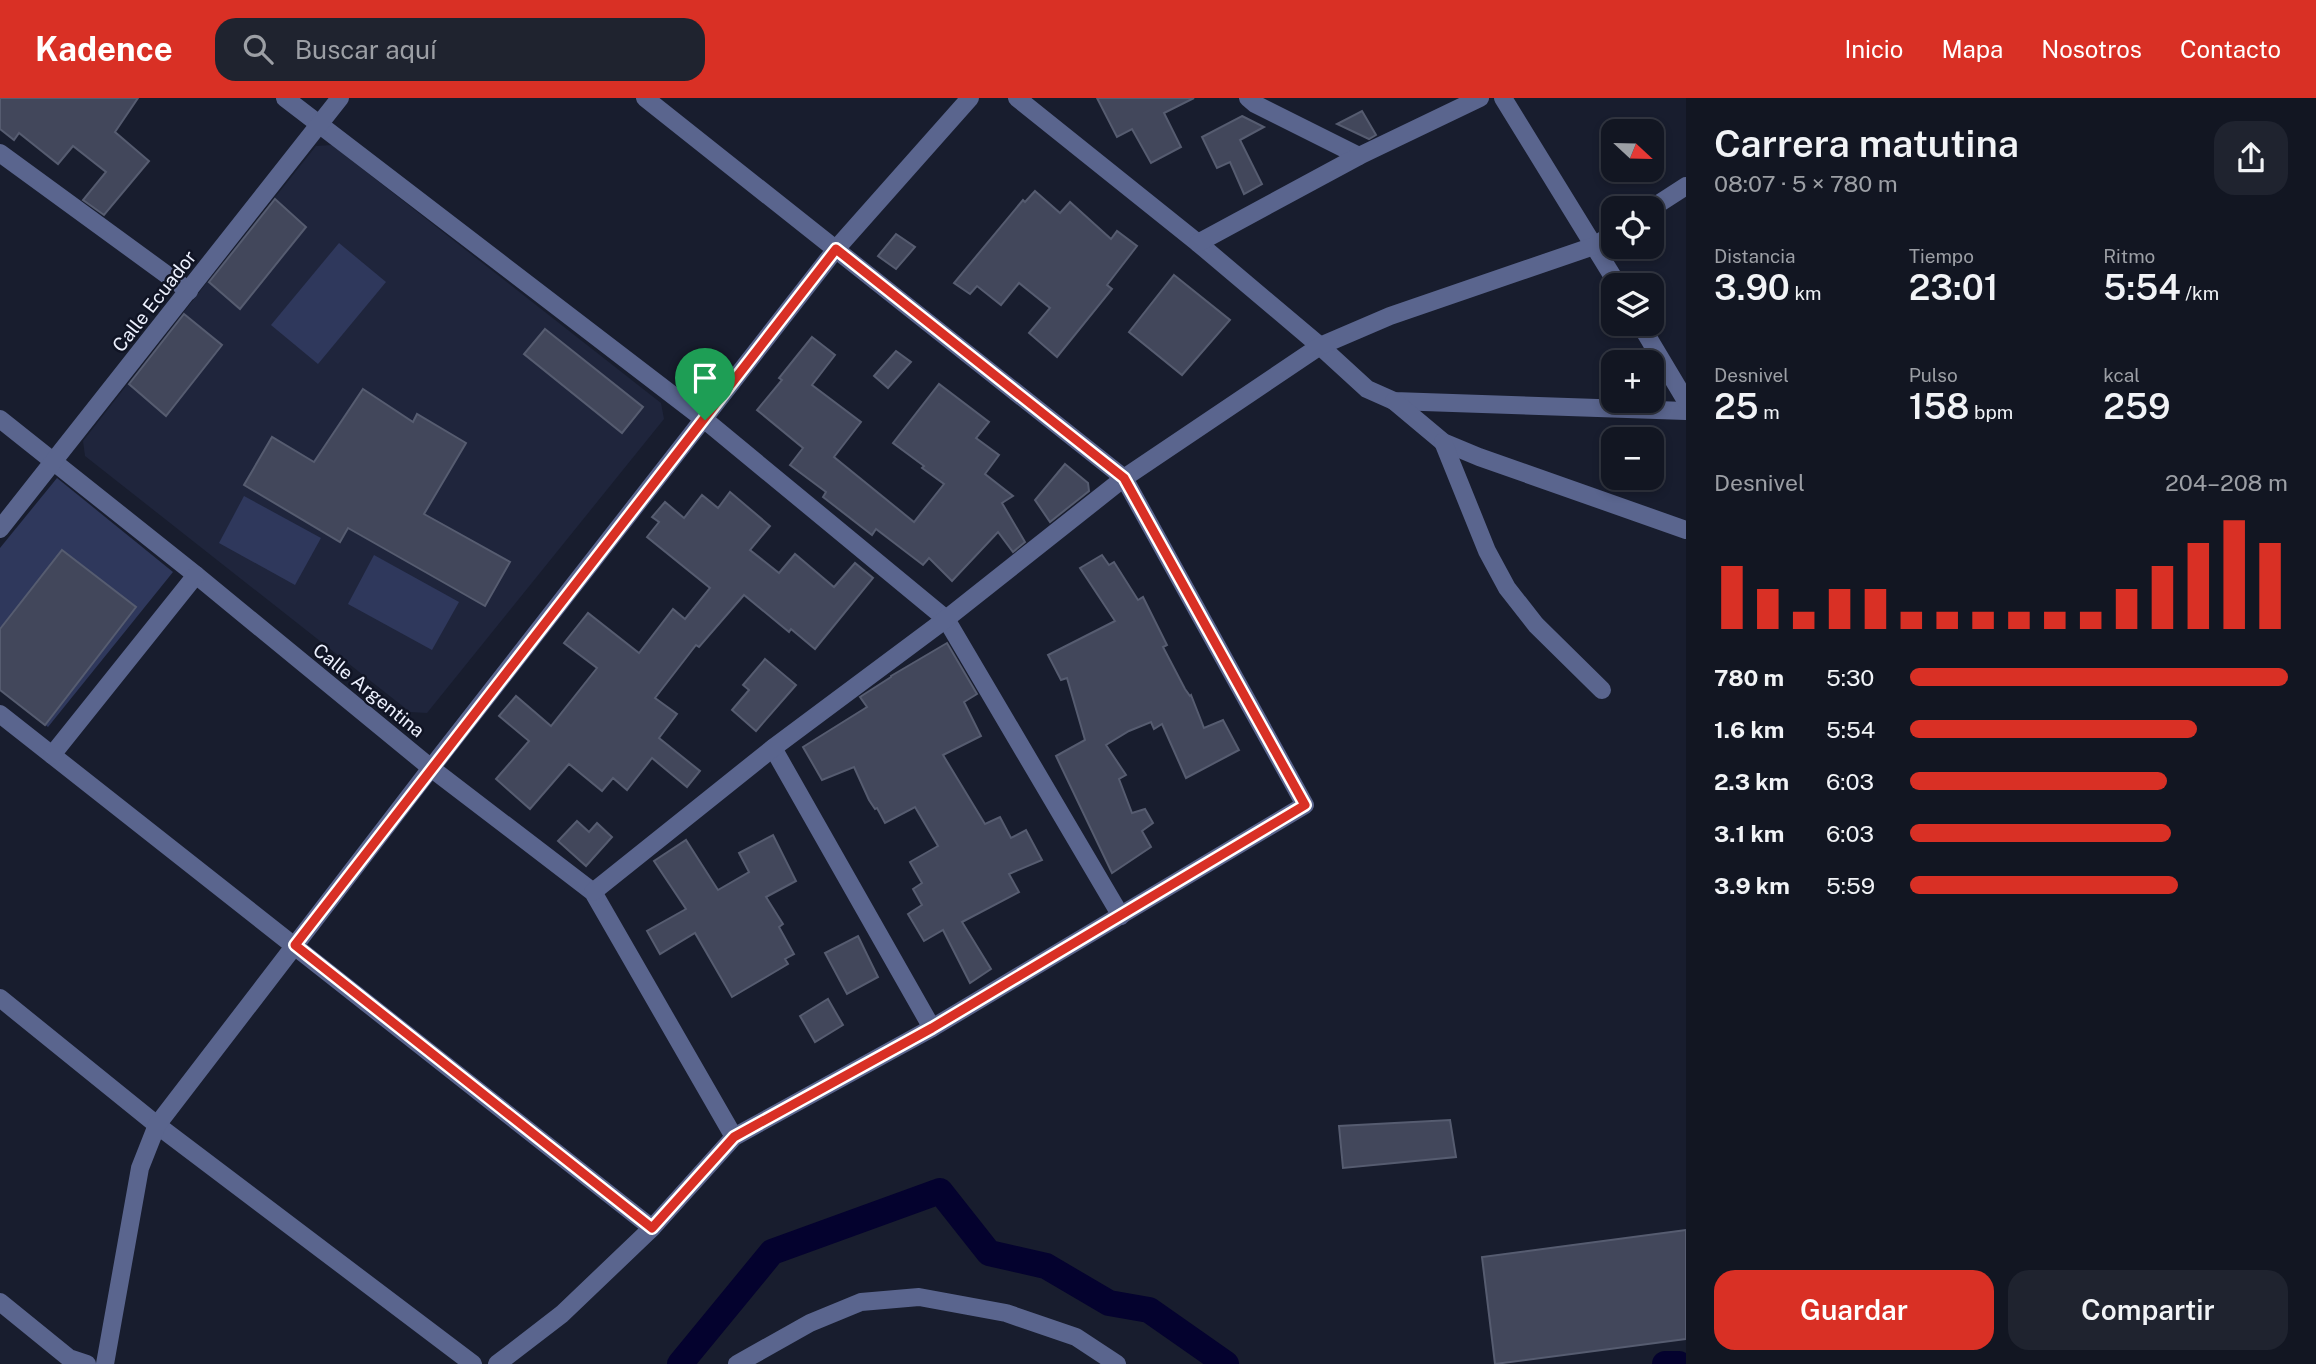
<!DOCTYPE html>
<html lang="es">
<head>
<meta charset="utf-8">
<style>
  :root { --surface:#121622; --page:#1f232f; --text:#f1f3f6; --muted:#9c9fa5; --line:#313540; --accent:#d93025 }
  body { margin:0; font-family:"Public Sans",sans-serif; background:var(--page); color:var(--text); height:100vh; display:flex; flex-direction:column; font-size:26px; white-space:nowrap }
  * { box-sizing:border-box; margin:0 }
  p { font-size:23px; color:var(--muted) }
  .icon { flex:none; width:38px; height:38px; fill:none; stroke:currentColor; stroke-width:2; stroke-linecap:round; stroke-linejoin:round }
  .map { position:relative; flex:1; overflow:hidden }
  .panel { display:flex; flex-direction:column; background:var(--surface); width:630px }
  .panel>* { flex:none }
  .needle { width:46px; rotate:112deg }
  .fabs { position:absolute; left:1601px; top:21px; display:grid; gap:14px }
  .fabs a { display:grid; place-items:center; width:63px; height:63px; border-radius:14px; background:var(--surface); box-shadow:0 4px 10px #0003,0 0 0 2px var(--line); font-size:35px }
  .pin { position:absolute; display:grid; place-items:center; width:60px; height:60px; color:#fff; margin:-72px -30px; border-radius:50% 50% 50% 0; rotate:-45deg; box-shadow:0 0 7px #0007 }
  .pin .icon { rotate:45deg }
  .round { display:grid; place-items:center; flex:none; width:74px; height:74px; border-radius:21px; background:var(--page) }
  .head { display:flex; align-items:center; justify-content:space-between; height:119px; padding:0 28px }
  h1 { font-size:38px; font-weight:600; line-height:52px }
  .metrics { display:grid; grid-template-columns:repeat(3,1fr); gap:10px; height:119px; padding:7px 28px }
  .metrics div { display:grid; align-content:center }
  .metrics b { font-size:35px; font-weight:600 }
  .metrics small { font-size:19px; font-weight:400 }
  .metrics p { font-size:19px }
  .chart { height:196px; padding:14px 28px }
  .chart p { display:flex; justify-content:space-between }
  .chart svg { width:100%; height:126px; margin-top:7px; stroke:var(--accent); stroke-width:6 }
  .action { display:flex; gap:14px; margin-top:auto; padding:14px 28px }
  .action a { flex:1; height:80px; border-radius:21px; background:var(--accent); color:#fff; font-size:28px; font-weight:600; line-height:80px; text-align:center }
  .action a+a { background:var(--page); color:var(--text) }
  ul { padding:0 28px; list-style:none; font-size:23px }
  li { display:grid; grid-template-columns:112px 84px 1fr; align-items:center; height:52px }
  li i { height:18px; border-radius:9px; background:var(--accent) }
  header { display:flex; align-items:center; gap:42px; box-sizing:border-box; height:98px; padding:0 35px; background:var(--accent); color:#fff }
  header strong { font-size:33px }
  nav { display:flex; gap:38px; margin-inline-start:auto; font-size:24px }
  .search { width:490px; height:63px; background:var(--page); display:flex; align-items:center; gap:18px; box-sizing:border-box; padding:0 24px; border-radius:21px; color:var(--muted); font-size:26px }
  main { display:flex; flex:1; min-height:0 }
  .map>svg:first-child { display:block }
  .built { fill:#1f253c }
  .green { fill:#2f385c }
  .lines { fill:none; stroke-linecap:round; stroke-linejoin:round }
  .canal { stroke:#04022e; stroke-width:26 }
  .building { fill:#42475b; stroke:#565c70; stroke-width:2 }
  .minor { stroke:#5a658e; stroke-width:18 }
  .route-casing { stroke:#fff; stroke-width:14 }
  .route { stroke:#d93025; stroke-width:9 }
  .labels { text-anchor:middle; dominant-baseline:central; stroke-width:5; stroke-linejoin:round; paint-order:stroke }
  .street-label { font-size:19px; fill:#ecf0fd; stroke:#101424 }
</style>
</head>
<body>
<header>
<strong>Kadence</strong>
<div class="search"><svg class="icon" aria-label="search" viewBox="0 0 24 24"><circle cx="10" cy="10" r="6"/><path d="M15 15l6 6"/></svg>Buscar aquí</div>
<nav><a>Inicio</a><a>Mapa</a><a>Nosotros</a><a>Contacto</a></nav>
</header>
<main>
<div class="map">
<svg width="1686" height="1266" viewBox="0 0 1686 1266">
  <rect width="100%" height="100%" fill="#181d2e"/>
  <polygon class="built" points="332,47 661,305 664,321 427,615 410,614 85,358 83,343 208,183 316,48"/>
  <g class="green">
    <polygon points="339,145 386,184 318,266 271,227"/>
    <polygon points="57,380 173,474 48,629 0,591 0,450"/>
    <polygon points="244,398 321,440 295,487 219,445"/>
    <polygon points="374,457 459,504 432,552 348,506"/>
  </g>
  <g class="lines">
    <g class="canal">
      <polyline points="680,1266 772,1154 940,1093 989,1155 1046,1168 1109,1205 1149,1212 1226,1266"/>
      <polyline points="1665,1266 1679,1266"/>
    </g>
  </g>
  <g class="building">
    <polygon points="0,0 138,0 115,34 149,63 104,117 83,102 106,74 73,48 58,66 19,35 14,42 0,31"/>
    <polygon points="1097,0 1194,0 1164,15 1181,49 1151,65 1132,31 1117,39"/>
    <polygon points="1362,13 1376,37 1369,41 1337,26"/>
    <polygon points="1242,18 1264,29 1240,42 1262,86 1244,96 1230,64 1217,70 1202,39"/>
    <polygon points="1035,93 1060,115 1070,104 1111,141 1117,133 1137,148 1107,187 1112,191 1057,259 1029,235 1050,210 1019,185 1001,207 977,188 970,196 954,185 1023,102 1025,104"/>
    <polygon points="275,101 306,129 240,211 209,184"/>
    <polygon points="896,136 915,149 896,171 878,158"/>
    <polygon points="1174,177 1230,222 1182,277 1129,234"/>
    <polygon points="184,216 222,247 166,318 129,286"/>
    <polygon points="545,231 643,309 622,335 524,256"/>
    <polygon points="812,239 835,257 812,287 861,324 834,359 914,424 944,386 922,370 924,368 893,345 939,286 989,324 976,340 999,357 985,376 1013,398 1002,405 1025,444 1013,454 998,434 952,483 929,460 923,467 876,431 872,437 823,399 826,394 790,367 803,350 757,312 782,282 779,280"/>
    <polygon points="896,253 911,264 888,290 874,278"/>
    <polygon points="363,291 413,324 417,316 466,345 424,416 510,464 485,508 348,430 340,444 244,387 272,339 314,364"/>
    <polygon points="1065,366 1088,385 1089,393 1050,424 1035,402"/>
    <polygon points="730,394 770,428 750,452 779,475 795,456 834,489 855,465 873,480 815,551 791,531 789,534 744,497 699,549 696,547 655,600 677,616 659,640 700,673 687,689 652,660 627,692 613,680 602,693 569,666 530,711 496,681 529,643 499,618 516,598 551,628 597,570 564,545 588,515 639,555 673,511 685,521 710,490 647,439 659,424 652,419 665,404 684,420 702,397 718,410"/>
    <polygon points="62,452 136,509 45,627 0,592 0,531"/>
    <polygon points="1102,457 1109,467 1114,464 1138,502 1143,499 1167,547 1163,549 1185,591 1190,598 1191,597 1204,630 1223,622 1239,652 1186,680 1162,626 1154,631 1151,624 1129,633 1106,647 1126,677 1119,681 1132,715 1145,711 1153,725 1142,733 1151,749 1112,775 1056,658 1085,642 1067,580 1061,582 1048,557 1115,523 1080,470"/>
    <polygon points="947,545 977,596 964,604 981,638 943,657 985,726 1000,719 1011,740 1026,732 1042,762 1009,776 1019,794 962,824 991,871 970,885 943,832 924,843 908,816 922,807 913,791 922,785 910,764 938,748 915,709 885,725 877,710 875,711 869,702 854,669 822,682 803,649 867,609 860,599 863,597 891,579 891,578"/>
    <polygon points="765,561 796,587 756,633 732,612 749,592 743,587"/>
    <polygon points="577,723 589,734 597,725 612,739 586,768 558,743"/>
    <polygon points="773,737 796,783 766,799 783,826 779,829 794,856 785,861 788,866 732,899 695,835 660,856 647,833 686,811 654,763 686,742 718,792 749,774 739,755"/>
    <polygon points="858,838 878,879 847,896 825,855"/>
    <polygon points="828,901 843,927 815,944 800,918"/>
    <polygon points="1450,1022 1456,1059 1343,1070 1339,1028"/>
    <polygon points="1686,1132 1686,1241 1495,1266 1482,1159"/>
  </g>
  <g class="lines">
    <g class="minor">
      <polyline points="285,0 705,322 946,521 1121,818"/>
      <polyline points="1017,0 1198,145 1320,248 1367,291 1394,303 1686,313"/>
      <polyline points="1248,0 1255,6 1359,58"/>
      <polyline points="1503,0 1618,187"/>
      <polyline points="0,55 189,193"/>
      <polyline points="1652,110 1686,88"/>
      <polyline points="1198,145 1359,58 1480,0"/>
      <polyline points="1640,226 1686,303"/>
      <polyline points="1394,303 1443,344 1479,359 1686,432"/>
      <polyline points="0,321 196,477 431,670 593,794 734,1039"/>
      <polyline points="1443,344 1487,453 1507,490 1536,527 1602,592"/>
      <polyline points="0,431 340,0"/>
      <polyline points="0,616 652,1130"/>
      <polyline points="773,650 932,930"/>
      <polyline points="52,657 196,477"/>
      <polyline points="593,794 773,650 946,521 1124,380 1320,248 1390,218 1594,148 1614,135"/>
      <polyline points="0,900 157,1027 473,1266"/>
      <polyline points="0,1204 69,1260 87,1266"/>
      <polyline points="105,1266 140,1070 157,1027 431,670 836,151 970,0"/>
      <polyline points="497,1266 562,1216 652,1130 734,1039 932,930 1305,707 1124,380 645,0"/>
      <polyline points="737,1266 810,1225 861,1204 919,1199 1006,1215 1076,1239 1117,1266"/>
    </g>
  </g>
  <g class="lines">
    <defs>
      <polygon id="route" points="836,151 1124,380 1305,707 932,930 734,1039 652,1130 295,847"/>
    </defs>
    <use href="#route" class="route-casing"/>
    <use href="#route" class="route"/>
  </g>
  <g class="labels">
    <g class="street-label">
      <text transform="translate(154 203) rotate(-52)">Calle Ecuador</text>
      <text transform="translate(369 592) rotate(39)">Calle Argentina</text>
    </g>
  </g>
</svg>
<div class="fabs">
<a><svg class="needle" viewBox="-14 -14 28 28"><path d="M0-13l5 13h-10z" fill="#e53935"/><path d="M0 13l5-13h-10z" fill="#9c9fa5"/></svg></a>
<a><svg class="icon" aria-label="locate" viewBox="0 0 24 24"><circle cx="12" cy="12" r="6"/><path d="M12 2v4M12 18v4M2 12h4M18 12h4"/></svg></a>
<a><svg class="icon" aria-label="layers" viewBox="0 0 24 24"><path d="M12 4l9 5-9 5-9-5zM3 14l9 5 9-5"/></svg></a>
<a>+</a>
<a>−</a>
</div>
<div class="pin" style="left:705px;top:322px;background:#1e9e55"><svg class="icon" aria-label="arrive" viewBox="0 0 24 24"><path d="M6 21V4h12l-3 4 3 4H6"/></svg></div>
</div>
<section class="panel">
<div class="head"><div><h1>Carrera matutina</h1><p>08:07 · 5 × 780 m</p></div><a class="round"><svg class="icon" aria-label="share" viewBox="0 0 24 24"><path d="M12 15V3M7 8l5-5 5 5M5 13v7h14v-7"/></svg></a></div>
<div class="metrics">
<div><p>Distancia</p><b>3.90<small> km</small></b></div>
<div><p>Tiempo</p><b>23:01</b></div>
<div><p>Ritmo</p><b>5:54<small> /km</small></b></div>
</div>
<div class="metrics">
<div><p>Desnivel</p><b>25<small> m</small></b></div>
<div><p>Pulso</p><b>158<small> bpm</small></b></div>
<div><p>kcal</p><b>259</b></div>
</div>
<div class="chart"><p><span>Desnivel</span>204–208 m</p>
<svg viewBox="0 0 160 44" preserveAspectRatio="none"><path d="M5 44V22M15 44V30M25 44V38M35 44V30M45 44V30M55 44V38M65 44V38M75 44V38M85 44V38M95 44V38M105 44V38M115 44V30M125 44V22M135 44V14M145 44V6M155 44V14"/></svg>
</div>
<ul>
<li><b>780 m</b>5:30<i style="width:100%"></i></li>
<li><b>1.6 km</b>5:54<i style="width:76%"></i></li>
<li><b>2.3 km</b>6:03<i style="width:68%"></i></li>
<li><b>3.1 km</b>6:03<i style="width:69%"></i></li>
<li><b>3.9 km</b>5:59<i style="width:71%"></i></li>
</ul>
<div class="action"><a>Guardar</a><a>Compartir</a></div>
</section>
</main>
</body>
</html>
